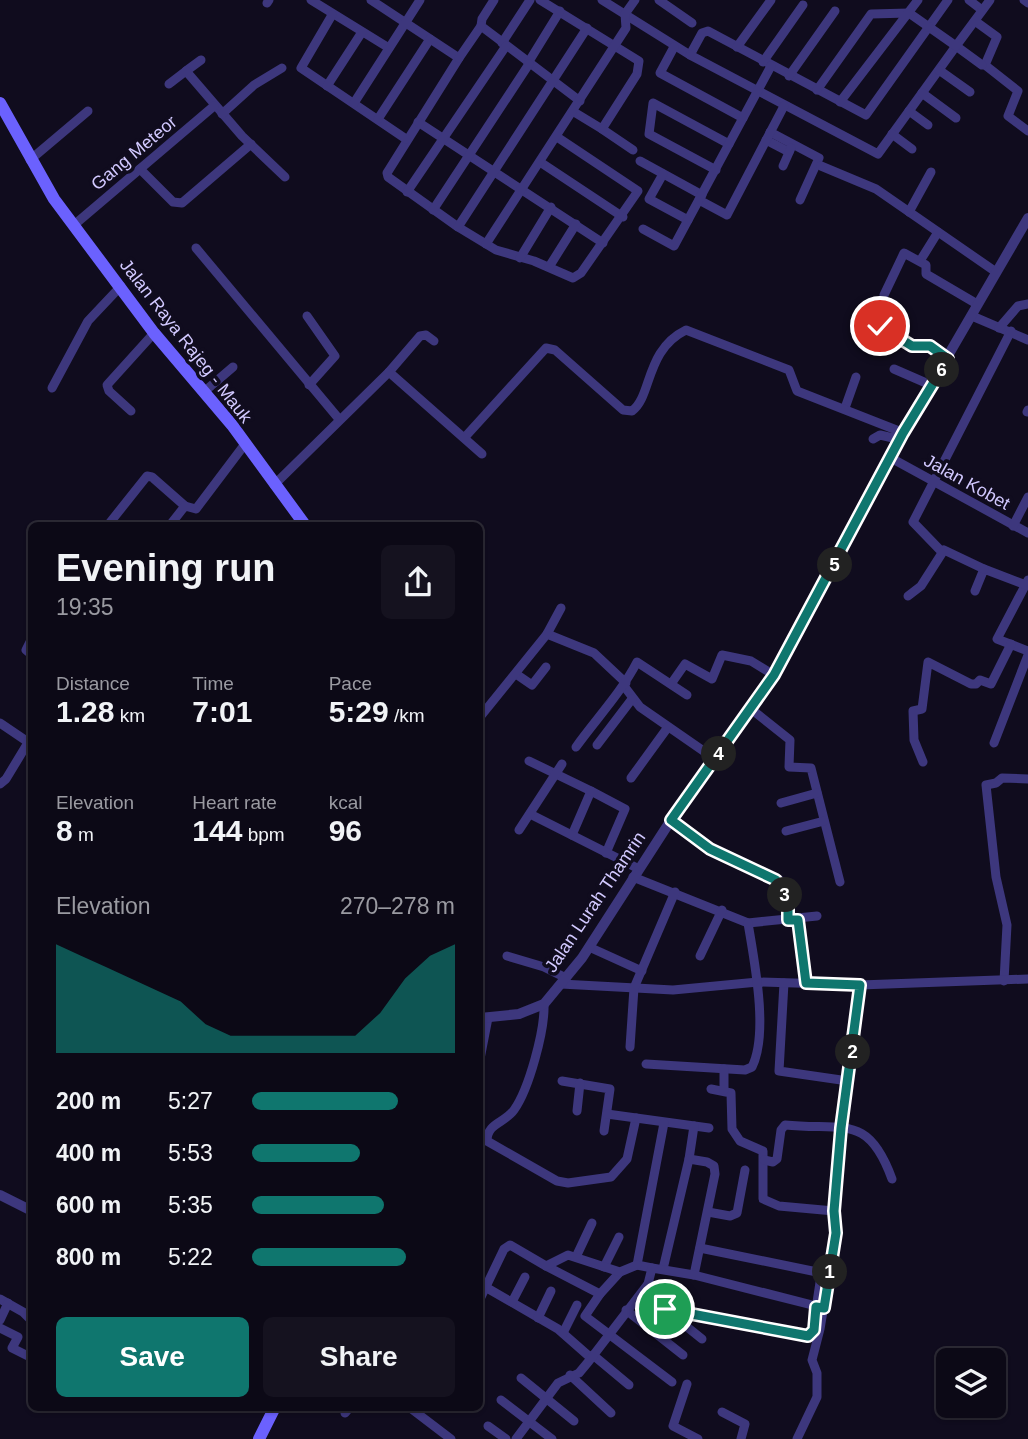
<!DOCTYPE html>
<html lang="en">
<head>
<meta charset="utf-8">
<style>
  :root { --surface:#0c0916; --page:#15121f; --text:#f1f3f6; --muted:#9a9aa1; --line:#2c2a35; --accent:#0f766e }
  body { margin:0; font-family:Arial,sans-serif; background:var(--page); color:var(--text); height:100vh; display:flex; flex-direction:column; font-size:26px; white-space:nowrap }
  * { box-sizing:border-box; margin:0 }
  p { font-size:23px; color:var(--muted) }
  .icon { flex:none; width:38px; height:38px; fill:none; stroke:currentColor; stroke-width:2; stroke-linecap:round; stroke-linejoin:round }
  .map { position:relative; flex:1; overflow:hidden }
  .details { position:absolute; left:28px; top:522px; width:455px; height:889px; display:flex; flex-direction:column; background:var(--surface); border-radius:10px; box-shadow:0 2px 5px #0004,0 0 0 2px var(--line) }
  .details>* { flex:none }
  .controls { position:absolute; left:936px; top:1348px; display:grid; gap:14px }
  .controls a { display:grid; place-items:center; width:70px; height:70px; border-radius:10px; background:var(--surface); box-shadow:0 2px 5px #0004,0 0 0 2px var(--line); font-size:35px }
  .pin { position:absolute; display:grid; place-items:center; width:60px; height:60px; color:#fff; margin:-30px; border:4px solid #fff; border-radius:50%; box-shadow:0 2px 7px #0007 }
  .km { position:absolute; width:35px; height:35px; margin:-18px; border-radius:50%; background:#222; color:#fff; font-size:19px; line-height:35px; text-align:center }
  .round { display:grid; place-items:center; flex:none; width:74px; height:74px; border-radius:10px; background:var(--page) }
  .head { display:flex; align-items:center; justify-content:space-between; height:119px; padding:0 28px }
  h1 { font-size:38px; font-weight:800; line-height:52px }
  .metrics { display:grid; grid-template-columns:repeat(3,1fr); gap:10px; height:119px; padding:7px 28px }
  .metrics div { display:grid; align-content:center }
  .metrics b { font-size:30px; font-weight:800 }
  .metrics small { font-size:19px; font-weight:400 }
  .metrics p { font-size:19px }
  .chart { height:196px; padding:14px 28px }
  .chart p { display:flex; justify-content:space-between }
  .chart svg { width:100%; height:126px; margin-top:7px; fill:var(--accent); opacity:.7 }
  .button { display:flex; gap:14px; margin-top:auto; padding:14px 28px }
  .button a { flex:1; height:80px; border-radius:10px; background:var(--accent); color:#fff; font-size:28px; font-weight:800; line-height:80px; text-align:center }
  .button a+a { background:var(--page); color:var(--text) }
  ul { padding:0 28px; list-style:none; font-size:23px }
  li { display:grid; grid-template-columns:112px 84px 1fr; align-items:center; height:52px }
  li i { height:18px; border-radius:9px; background:var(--accent) }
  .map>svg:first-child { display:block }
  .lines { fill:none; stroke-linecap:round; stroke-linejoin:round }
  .minor { stroke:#3d377d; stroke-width:9 }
  .tertiary { stroke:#3d377d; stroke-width:10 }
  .secondary { stroke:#6b61fe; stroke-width:12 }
  .route-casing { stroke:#fff; stroke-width:14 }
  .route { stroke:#0f766e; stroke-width:9 }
  .labels { text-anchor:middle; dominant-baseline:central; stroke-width:7; stroke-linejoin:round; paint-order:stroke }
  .street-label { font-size:18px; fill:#d2c9ff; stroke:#100c1e }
</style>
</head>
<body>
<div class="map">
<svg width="1028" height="1439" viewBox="0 0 1028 1439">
  <rect width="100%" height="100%" fill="#100c1e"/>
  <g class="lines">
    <g class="minor">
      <polyline points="311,0 389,48"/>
      <polyline points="371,0 459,58 387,173 388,177 458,227 496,250 534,261 573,278 581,273 638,191 557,137"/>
      <polyline points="494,0 482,19 481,26 580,101"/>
      <polyline points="540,0 639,61 637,74 602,129 574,112"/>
      <polyline points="602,0 690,55 702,33 708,31 866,115 948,0"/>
      <polyline points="659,0 692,23"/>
      <polyline points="969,0 982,10"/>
      <polyline points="1024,0 1028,3"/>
      <polyline points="267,3 269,0"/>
      <polyline points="332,15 301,68 406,139"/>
      <polyline points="975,21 997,37 985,65 1018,91 1008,116 1028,131"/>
      <polyline points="502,43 530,0"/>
      <polyline points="674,47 660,73 743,118"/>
      <polyline points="737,47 771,0"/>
      <polyline points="690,55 878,154 956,46 982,65"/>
      <polyline points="459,58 481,26"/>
      <polyline points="763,62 803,5"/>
      <polyline points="528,63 560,11"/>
      <polyline points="939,70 970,92"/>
      <polyline points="186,71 201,60"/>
      <polyline points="789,76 835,11"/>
      <polyline points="169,84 186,71 242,136 285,177"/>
      <polyline points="327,86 362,32"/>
      <polyline points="817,90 871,14 909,13 956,46 990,0"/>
      <polyline points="922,93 956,118"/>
      <polyline points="840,102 918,0"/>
      <polyline points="354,103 420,0"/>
      <polyline points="909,111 928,125"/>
      <polyline points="222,114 254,85 282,68"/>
      <polyline points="378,119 430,39"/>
      <polyline points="418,122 603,243"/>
      <polyline points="602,129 633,150"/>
      <polyline points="770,132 819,158 800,200"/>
      <polyline points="892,134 912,149"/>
      <polyline points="766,140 789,152"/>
      <polyline points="30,160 88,111"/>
      <polyline points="640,161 702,195"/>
      <polyline points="540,162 623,217"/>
      <polyline points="783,166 791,148"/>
      <polyline points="821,166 876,189 996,272"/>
      <polyline points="140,169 173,202 182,203 251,144"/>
      <polyline points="716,170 649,134 653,103 729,144"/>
      <polyline points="663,174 649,199 688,220"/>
      <polyline points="407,192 506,46"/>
      <polyline points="699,200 727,215 784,106"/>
      <polyline points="433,210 529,64"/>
      <polyline points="909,212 931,172"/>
      <polyline points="74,225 214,106"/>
      <polyline points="458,227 587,28"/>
      <polyline points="643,229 674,246 771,66"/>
      <polyline points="486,244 626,28 625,14 635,0"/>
      <polyline points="196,248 339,419"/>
      <polyline points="520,258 551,207"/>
      <polyline points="920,261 938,232"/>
      <polyline points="549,267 576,224"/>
      <polyline points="884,295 904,253 926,265 926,274 977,304"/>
      <polyline points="307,316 335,356 309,385"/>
      <polyline points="972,316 1028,340"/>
      <polyline points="999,328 1018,306 1028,304"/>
      <polyline points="874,335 878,326 883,326 890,335 912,346 930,346 948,359"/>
      <polyline points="894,369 933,386"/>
      <polyline points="389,372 420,336 426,335 434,341"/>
      <polyline points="52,388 88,321 121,286"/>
      <polyline points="205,391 233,367"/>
      <polyline points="845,408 856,377"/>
      <polyline points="131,411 109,391 107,385 154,333"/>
      <polyline points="1027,412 1028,410"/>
      <path d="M465 437 546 348 555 350 623 410 632 411C652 397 645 350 686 330L789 370 797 391 899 431"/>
      <polyline points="873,439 880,435 893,438 899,431 901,433"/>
      <polyline points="891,458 1028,533"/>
      <polyline points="274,485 389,372 482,454"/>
      <polyline points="108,525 147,476 152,477 185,506"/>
      <polyline points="170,525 185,506 196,509 245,444"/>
      <polyline points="1013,526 1028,497"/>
      <polyline points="941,551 913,522 1011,331"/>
      <polyline points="1028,580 997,639 1028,651"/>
      <polyline points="975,591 984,569 1026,585"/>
      <polyline points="908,596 921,586 944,550 984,569"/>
      <polyline points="547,634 594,653 626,683"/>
      <polyline points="32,638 26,650 32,655"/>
      <polyline points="516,674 532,685 546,667"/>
      <polyline points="671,684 685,664 712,679 722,655 751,661 774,675"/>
      <polyline points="624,686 640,707 715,759"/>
      <polyline points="751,709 790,740 789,767 811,768 840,882"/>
      <polyline points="480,717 547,634 561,608"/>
      <polyline points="0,723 28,742"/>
      <polyline points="994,743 1028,655"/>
      <polyline points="597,745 632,699"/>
      <path d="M576 747C596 719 621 693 637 662L687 695"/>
      <polyline points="529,761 591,791 572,835"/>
      <polyline points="923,762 914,740 913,711 922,709 928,662 971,684 976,684 980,680 991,684 1011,644"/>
      <polyline points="631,778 668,727"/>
      <polyline points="0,784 6,779 32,736"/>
      <polyline points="591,791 625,809 606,853"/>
      <polyline points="781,803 817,793"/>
      <polyline points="530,814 639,869"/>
      <polyline points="671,820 710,849 786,883 788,920"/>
      <polyline points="519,830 562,764"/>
      <polyline points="786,831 824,821"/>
      <polyline points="633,877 748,923 817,916"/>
      <polyline points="798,920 806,983"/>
      <polyline points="589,947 642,971"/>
      <polyline points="507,956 544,967 566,978"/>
      <polyline points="700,956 722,910"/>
      <polyline points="1004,981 1007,925 996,877 986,785 996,783 1002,778 1028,779"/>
      <polyline points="784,983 779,1071 848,1081"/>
      <polyline points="561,984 673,990 758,982 860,985 1028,979"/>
      <path d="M544 1004C545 1030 529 1089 514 1110 505 1123 487 1123 487 1141L557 1181 568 1183 611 1177 627 1159 636 1118"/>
      <polyline points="630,1047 634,988 675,892"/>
      <polyline points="480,1059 488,1018"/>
      <path d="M646 1064 745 1070 752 1067C769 1033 754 960 748 923"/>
      <polyline points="562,1081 610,1089 604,1131"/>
      <polyline points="711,1089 731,1093 732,1129 740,1141 763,1151 763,1199 779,1206 834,1211"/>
      <polyline points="724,1090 724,1069"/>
      <polyline points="577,1111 580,1083"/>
      <polyline points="607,1114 709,1128"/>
      <polyline points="689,1159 694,1126"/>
      <path d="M764 1160 773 1162 777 1159 781 1130 785 1125C844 1131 868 1113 892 1179"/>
      <polyline points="708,1212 730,1216 737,1213 745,1170"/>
      <polyline points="576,1257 592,1223"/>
      <polyline points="546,1266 600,1294"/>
      <polyline points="604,1267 619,1237"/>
      <polyline points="652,1268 637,1265 664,1123"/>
      <polyline points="663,1269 689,1159 707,1162 714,1166 715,1174 694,1275"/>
      <polyline points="620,1272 600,1294 585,1316 672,1382"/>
      <polyline points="648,1284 650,1294 665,1309 812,1335 821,1276 817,1272 700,1248"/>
      <polyline points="487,1288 558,1329 591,1358"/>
      <polyline points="0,1299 23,1312 32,1321"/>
      <polyline points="480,1299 504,1249 510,1245 546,1266 568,1255 620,1272 637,1265"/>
      <polyline points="512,1302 525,1277"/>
      <polyline points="626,1310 683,1355"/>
      <polyline points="666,1310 702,1339"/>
      <polyline points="538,1318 551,1291"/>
      <polyline points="0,1320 8,1303"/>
      <polyline points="0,1328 18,1337 12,1348 32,1358"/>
      <polyline points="563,1333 577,1305"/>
      <polyline points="593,1355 629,1385"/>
      <polyline points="570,1375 611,1413"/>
      <polyline points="521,1378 574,1421"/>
      <polyline points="687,1384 673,1426 698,1439"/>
      <polyline points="501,1400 552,1439"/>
      <polyline points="409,1407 451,1439"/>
      <polyline points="722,1412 745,1424 741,1439"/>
      <polyline points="345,1413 350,1407"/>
      <polyline points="488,1426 506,1439"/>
      <polyline points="516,1439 558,1383 579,1373 589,1361 648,1284 652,1268 694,1275 824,1308"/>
      <polyline points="797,1439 817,1397 817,1373 812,1360 820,1329 836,1233 834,1211 840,1128 860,985"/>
    </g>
    <g class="tertiary">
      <polyline points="480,1018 519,1014 544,1004 582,958 671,820 774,675 903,433 1028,218"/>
      <polyline points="0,1195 32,1211"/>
    </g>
    <g class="secondary">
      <polyline points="0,103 54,199 154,333 232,425 305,525"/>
      <polyline points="259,1439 275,1407"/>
    </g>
  </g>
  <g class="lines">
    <defs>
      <polyline id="route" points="665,1309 808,1336 814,1330 816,1307 824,1308 836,1233 834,1211 841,1128 860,985 806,983 798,920 788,920 788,898 779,889 776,880 710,849 671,820 774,675 903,433 948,359 930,346 912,346 880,326"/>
    </defs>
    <use href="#route" class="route-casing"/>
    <use href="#route" class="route"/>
  </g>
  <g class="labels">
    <g class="street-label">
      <text transform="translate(134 153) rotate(-40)">Gang Meteor</text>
      <text transform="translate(186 341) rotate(52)">Jalan Raya Rajeg - Mauk</text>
      <text transform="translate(967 482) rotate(29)">Jalan Kobet</text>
      <text transform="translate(595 902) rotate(-56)">Jalan Lurah Thamrin</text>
    </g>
  </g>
</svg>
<div class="controls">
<a><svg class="icon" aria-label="layers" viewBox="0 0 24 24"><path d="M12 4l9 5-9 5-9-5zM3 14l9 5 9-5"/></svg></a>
</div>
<div class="pin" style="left:665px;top:1309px;background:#1e9e55"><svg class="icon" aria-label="arrive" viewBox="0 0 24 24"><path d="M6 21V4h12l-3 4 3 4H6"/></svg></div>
<div class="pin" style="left:880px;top:326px;background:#d93025"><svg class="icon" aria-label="check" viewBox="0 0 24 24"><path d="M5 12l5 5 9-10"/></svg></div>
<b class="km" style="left:830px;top:1272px">1</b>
<b class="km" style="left:853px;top:1052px">2</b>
<b class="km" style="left:785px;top:895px">3</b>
<b class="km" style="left:719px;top:754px">4</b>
<b class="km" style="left:835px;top:565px">5</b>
<b class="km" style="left:942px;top:370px">6</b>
<section class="details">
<div class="head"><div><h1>Evening run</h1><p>19:35</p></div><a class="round"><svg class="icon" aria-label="share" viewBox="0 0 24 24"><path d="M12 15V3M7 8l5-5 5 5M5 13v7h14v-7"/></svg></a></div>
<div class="metrics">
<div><p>Distance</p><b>1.28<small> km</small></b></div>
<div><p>Time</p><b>7:01</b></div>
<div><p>Pace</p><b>5:29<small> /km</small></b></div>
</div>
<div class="metrics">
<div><p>Elevation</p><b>8<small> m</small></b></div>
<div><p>Heart rate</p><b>144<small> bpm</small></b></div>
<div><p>kcal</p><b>96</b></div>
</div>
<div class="chart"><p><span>Elevation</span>270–278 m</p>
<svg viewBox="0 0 160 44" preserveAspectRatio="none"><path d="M0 44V6L10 10L20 14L30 18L40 22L50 26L60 34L70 38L80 38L90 38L100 38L110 38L120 38L130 30L140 18L150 10L160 6V44z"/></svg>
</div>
<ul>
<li><b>200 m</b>5:27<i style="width:72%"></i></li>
<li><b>400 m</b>5:53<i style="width:53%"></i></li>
<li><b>600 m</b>5:35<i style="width:65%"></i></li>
<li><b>800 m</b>5:22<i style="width:76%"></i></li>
</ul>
<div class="button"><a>Save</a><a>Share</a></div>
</section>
</div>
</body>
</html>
